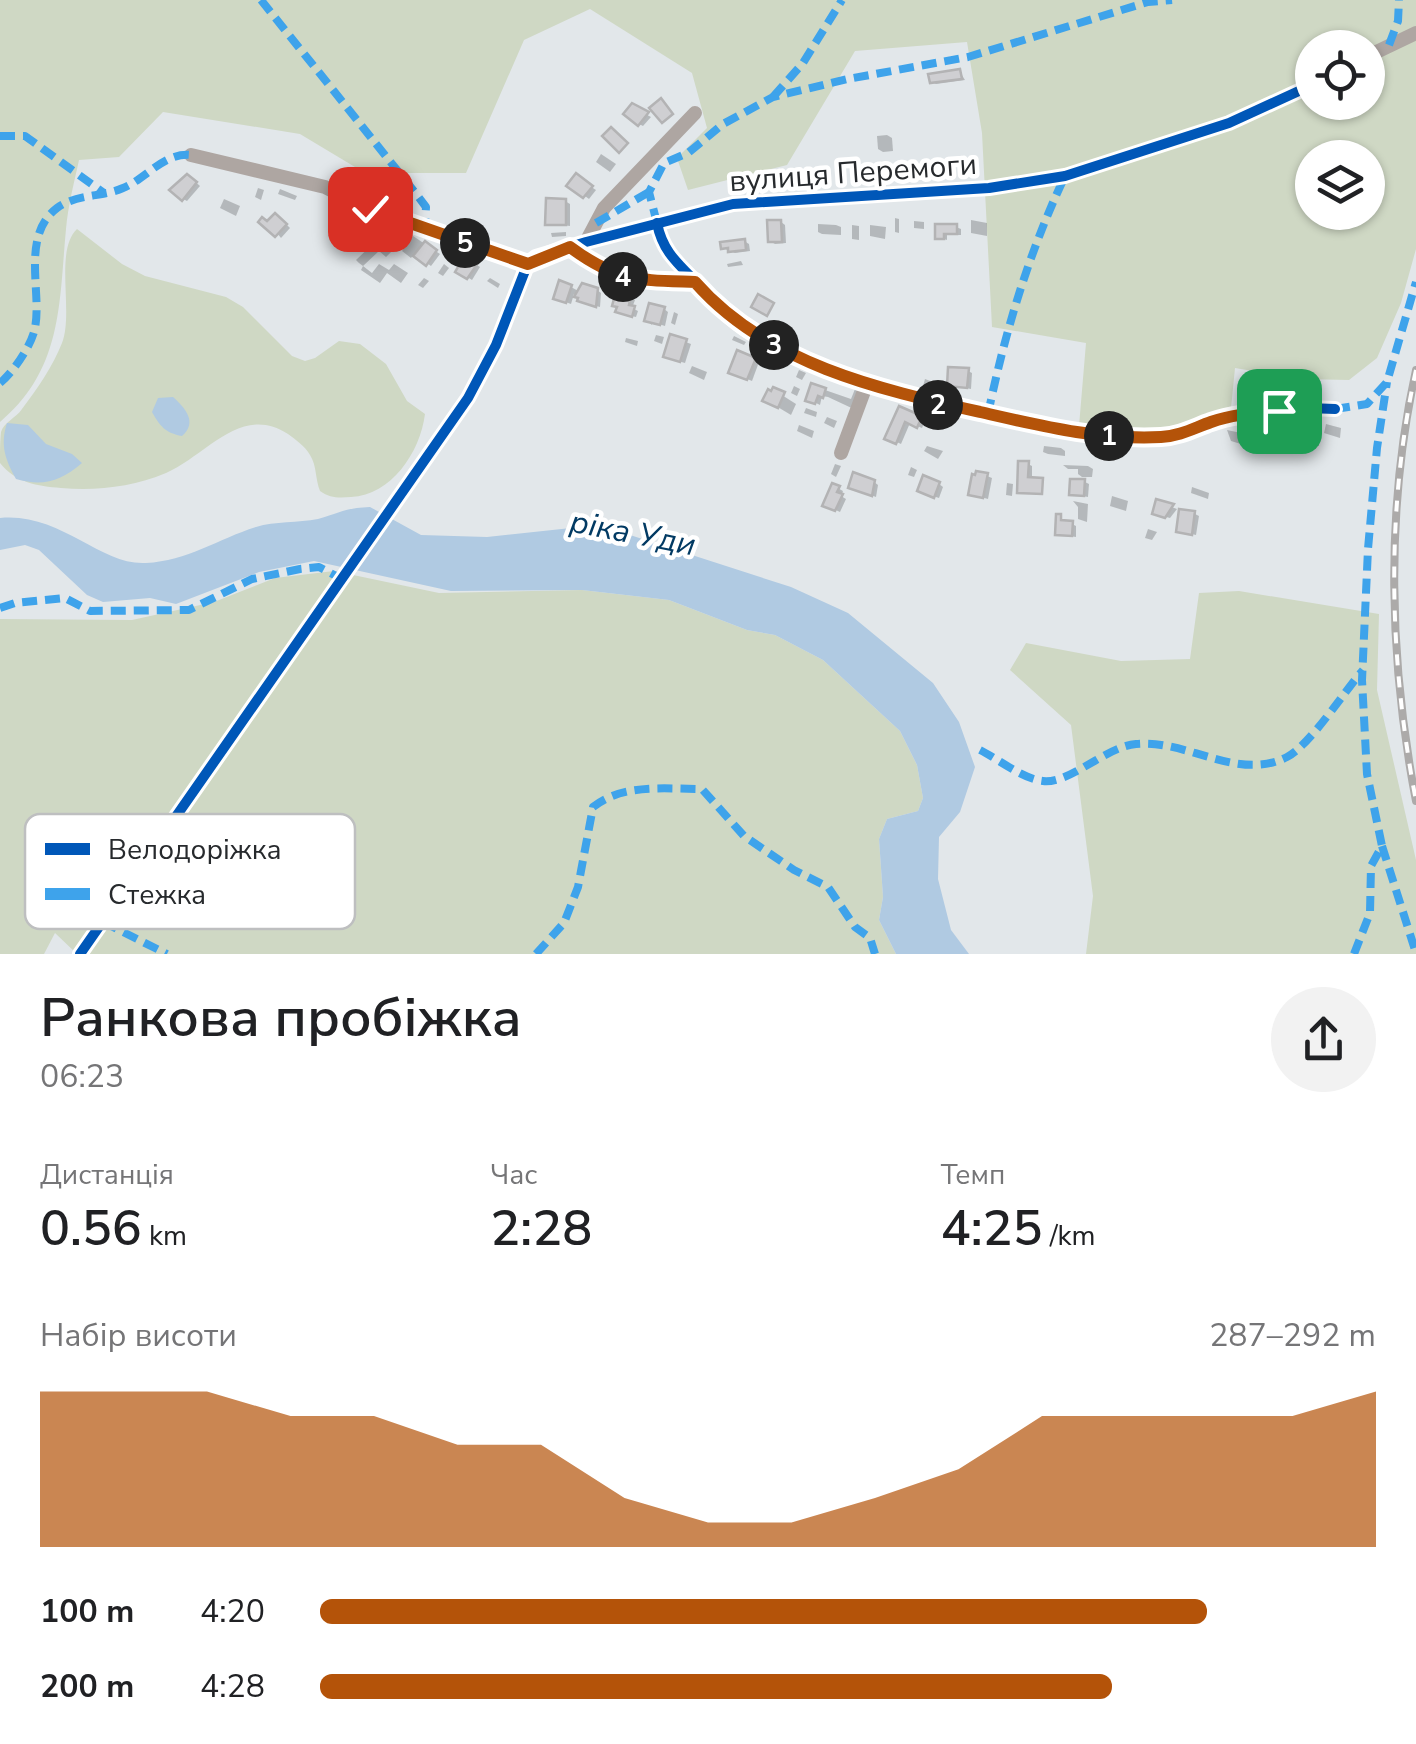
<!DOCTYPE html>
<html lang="uk">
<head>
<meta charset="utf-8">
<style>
  :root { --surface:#fff; --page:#f2f2f2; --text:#202124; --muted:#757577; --accent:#b45309 }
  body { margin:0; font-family:"Nunito Sans",sans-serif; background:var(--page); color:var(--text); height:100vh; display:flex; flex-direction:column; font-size:38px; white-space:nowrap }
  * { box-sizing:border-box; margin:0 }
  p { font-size:32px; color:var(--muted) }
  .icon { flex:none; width:55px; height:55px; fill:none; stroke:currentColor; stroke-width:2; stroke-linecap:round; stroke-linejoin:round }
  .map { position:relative; height:954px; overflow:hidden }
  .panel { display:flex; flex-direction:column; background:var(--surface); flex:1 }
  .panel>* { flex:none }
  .controls { position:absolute; left:1295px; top:30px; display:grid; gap:20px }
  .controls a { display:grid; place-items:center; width:90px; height:90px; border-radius:50%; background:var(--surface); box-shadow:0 2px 8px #0004; font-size:50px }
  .pin { position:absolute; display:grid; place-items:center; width:85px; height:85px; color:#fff; margin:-42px; border-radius:20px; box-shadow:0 5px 15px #0006 }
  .km { position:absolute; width:50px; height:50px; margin:-25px; border-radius:50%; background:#222; color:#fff; font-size:28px; line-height:50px; text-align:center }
  .round { display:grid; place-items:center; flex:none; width:105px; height:105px; border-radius:52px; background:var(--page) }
  .summary { display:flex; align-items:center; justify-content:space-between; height:170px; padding:0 40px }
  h1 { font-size:55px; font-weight:600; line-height:75px }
  .figures { display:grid; grid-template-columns:repeat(3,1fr); gap:15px; height:170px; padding:10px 40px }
  .figures div { display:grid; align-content:center }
  .figures b { font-size:50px; font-weight:600 }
  .figures small { font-size:28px; font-weight:400 }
  .figures p { font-size:28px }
  .chart { height:280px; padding:20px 40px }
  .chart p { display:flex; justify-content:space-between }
  .chart svg { width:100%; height:180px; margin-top:10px; fill:var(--accent); opacity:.7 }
  ul { padding:0 40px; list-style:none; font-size:32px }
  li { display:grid; grid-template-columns:160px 120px 1fr; align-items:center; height:75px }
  li i { height:25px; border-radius:12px; background:var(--accent) }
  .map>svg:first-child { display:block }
  .green { fill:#cfd8c4; fill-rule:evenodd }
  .water { fill:#b0cae2 }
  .shadow { fill:#0003 }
  .building { fill:#cfcfd2; stroke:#b3b3b4; stroke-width:2.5 }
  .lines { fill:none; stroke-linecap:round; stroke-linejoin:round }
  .minor { stroke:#aea6a2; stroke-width:14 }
  .rail-casing { stroke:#acaaa9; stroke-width:8 }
  .rail { stroke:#fff; stroke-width:4; stroke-dasharray:11; stroke-linecap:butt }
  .quiet { stroke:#3ea3eb; stroke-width:8; stroke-dasharray:15 8; stroke-linecap:butt }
  .cycleway-casing { stroke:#fff; stroke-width:16 }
  .cycleway { stroke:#0057b8; stroke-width:10 }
  .route-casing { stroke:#fff; stroke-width:20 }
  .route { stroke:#b45309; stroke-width:12 }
  .labels { text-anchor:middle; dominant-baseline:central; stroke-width:9; stroke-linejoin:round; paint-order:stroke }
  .street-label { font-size:30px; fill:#272a2d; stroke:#fff }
  .water-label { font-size:32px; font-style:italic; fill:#023a63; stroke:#fff }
  .key { fill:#fff; stroke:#bebfc0; stroke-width:2.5 }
  .key-label { font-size:28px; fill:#272a2d }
</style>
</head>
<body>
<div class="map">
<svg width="1416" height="954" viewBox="0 0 1416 954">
  <rect width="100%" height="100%" fill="#e2e7ea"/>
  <g class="green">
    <path d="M0 0H1416V249L1401 303 1377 358 1349 380 1300 379 1235 368 1231 408 1162 429 1079 426 1086 343 992 327 982 133 967 42 855 51 787 165 688 190 677 158 707 128 692 73 590 9 524 40 466 173H365L300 134 163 112 119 157 79 160C74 183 68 206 66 229 59 303 63 369 0 422ZM1312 48H1368V102H1312ZM1312 158H1368V212H1312Z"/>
    <path d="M77 229 122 264 145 276 226 297 243 307 292 356 305 361 315 358 339 341 360 344 386 364 407 401 425 414C420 453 391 495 351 497 338 498 330 498 320 491 315 479 317 466 310 455 305 446 296 440 288 434 241 403 206 456 166 473 132 487 97 491 61 488 37 486 16 483 0 463 0 453 0 441 1 432 4 422 16 418 22 409 37 389 53 366 62 343 74 312 54 251 77 229Z"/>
    <polygon points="334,571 439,593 582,590 669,600 747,630 775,635 823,660 900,731 917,765 923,798 918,811 887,819 879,839 883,897 879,920 896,954 77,954 55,933 44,954 0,954 0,619 132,620 214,602 275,578"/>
    <polygon points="1239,591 1379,614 1377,690 1416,860 1416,954 1086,954 1093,896 1071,725 1010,670 1026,643 1121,661 1190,659 1199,593"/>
  </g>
  <g class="water">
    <path d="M173 397C185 408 198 422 182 436 165 433 160 426 152 412L158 398Z"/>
    <path d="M7 423 28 425 46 444 72 454 82 463C61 481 43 487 16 479 5 459 0 445 7 423Z"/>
    <path d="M370 507 421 535 487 537 599 525 791 587 848 613 933 683 959 722 975 767 960 812 939 837 938 879 951 930 969 954H896L879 920 883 897 879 839 887 819 918 811 923 798 917 765 900 731 823 660 775 635 747 630 669 600 582 590 451 591 314 561 259 572 176 604 150 598 103 602 87 595 39 550 25 545 0 550V518C60 512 101 566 146 563 187 561 218 539 256 527 275 521 298 523 318 519 339 513 345 508 370 507Z"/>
  </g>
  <g class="shadow">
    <polygon points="960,72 965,80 936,84 932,82"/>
    <polygon points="632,107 651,117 643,126 639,124"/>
    <polygon points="887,135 892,138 893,151 883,152 878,149 877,136"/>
    <polygon points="601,154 616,164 610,172 596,162"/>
    <polygon points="576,177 596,190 589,199 570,185"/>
    <polygon points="192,179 200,186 187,201 183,199"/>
    <polygon points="258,188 264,190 261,200 255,197"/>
    <polygon points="280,189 297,196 295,200 278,194"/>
    <polygon points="402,191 407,203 404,205 396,192"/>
    <polygon points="224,199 240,206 236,216 220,208"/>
    <polygon points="565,201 570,204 570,226 548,223"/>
    <polygon points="280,218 290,228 281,238 269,223"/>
    <polygon points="895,218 899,219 899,233 895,232"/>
    <polygon points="352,220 356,222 349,241 337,236"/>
    <polygon points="971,220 987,223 987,236 971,233"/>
    <polygon points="914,221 924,222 924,229 914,228"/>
    <polygon points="781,222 785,225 786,243 775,244 770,241"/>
    <polygon points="818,224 836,225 841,227 841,235 822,234 818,232"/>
    <polygon points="852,225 859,226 859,240 852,239"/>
    <polygon points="870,225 886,227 885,239 870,236"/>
    <polygon points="956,227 961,229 961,235 947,235 947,240 938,237"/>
    <polygon points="566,232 566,236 552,237 551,233"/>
    <polygon points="413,236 440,254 431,266 414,254 411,258 402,251"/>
    <polygon points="379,238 393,250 386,257 379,251 363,266 359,263 356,260"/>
    <polygon points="744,241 749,244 750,251 735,253 723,248"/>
    <polygon points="466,258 480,267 472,280 458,271"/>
    <polygon points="741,261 743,265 728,267 727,264"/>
    <polygon points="379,264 389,270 394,264 408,273 401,283 387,273 380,283 361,270 363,266 372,273"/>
    <polygon points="444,264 449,268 443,276 438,273"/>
    <polygon points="424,278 429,281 423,288 418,285"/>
    <polygon points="490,278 500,284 498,288 487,281"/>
    <polygon points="571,287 582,293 597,290 601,293 600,307 584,303 574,294 571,304 560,300"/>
    <polygon points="630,297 635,300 632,308 638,311 636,317 623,314"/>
    <polygon points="664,309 668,312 665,326 652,322 652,325 647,320"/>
    <polygon points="674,312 678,314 675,325 671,323"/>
    <polygon points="656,335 664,337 662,344 654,341"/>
    <polygon points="734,336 746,342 744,345 732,340"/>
    <polygon points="672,337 691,344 685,363 671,359"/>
    <polygon points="626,338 638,341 637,346 625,342"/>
    <polygon points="739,353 759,362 752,381 731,372"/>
    <polygon points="692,366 707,372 704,380 689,373"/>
    <polygon points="799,370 806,373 802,380 796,377"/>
    <polygon points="968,371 972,373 971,389 950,385"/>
    <polygon points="925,379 941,385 940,391 923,386"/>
    <polygon points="794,386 800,389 797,396 791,393"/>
    <polygon points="855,389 864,394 858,411 828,397 822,396 820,405 808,399 825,390 851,399"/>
    <polygon points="774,390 796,404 791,415 766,400"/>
    <polygon points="806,408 817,412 816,417 804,413"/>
    <polygon points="900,409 925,421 922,428 910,423 901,444 888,438"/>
    <polygon points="827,417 837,421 834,428 824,423"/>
    <polygon points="1326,424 1341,428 1340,438 1324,433"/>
    <polygon points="799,425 814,431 812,438 797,431"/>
    <polygon points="1251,427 1279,433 1279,444 1287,444 1289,445 1289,454 1282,453 1283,444 1269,444 1265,441 1265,432 1252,432"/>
    <polygon points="1227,430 1246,434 1244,445 1231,441"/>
    <polygon points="1315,430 1319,432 1319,446 1296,444"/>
    <polygon points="927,446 943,451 938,459 924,451"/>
    <polygon points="1044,446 1061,448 1065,451 1065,456 1048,454 1043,452"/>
    <polygon points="835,464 841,466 836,477 831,474"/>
    <polygon points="1028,464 1032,466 1032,480 1041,481 1040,495 1019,491"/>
    <polygon points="1063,465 1088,466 1093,469 1092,477 1082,477 1078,474 1078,469 1068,469"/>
    <polygon points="911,467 917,470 914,477 908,475"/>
    <polygon points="987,476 992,478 988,499 970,494"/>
    <polygon points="874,482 878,485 876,497 855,489"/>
    <polygon points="1085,482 1089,484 1088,497 1072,494"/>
    <polygon points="1007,483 1013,484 1012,496 1006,495"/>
    <polygon points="939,484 943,487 939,498 924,493"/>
    <polygon points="834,486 843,491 841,496 846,499 840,512 825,505"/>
    <polygon points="1192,487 1209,493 1208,499 1191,493"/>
    <polygon points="1112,496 1128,501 1126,511 1110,506"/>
    <polygon points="1073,501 1088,504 1087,522 1078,519 1078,507"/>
    <polygon points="1158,502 1177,509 1170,518 1159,515"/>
    <polygon points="1195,514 1199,516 1196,535 1179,531"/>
    <polygon points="1072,524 1076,526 1076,537 1057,534"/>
    <polygon points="1148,529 1157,532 1152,540 1145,538"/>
  </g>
  <g class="building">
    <polygon points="960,69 962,79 930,83 928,74"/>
    <polygon points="661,98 673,114 662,123 649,108"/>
    <polygon points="632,103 649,112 638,126 623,114"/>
    <polygon points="611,127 628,143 619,153 602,136"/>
    <polygon points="576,173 593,186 583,198 566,186"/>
    <polygon points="187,174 197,182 182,201 169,190"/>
    <polygon points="546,198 566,199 566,225 545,225"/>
    <polygon points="338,212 353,217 344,240 330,235"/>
    <polygon points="275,213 287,224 275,237 258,222 262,217 267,221"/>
    <polygon points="767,220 781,220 782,242 768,242"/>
    <polygon points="935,224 957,224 957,234 944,234 944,239 935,239"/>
    <polygon points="745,239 746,250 728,252 728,248 721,249 720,242"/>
    <polygon points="425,241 437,250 426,266 413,256"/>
    <polygon points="465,255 478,263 467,279 455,272"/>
    <polygon points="559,280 572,285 566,303 553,299"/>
    <polygon points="582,283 598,288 596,307 577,301 578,298 574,297"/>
    <polygon points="616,291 631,295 629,305 635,306 632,317 615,312 617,307 612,306"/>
    <polygon points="758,294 774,303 767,316 751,307"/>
    <polygon points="649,303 665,307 660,325 644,321"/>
    <polygon points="670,334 687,339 680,362 663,357"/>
    <polygon points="737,350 756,358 747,380 728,373"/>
    <polygon points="948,367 969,368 967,388 947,386"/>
    <polygon points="811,383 826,388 823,398 818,396 815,404 805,401"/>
    <polygon points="773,387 785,392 778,408 762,401 768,389 771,391"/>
    <polygon points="899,406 922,416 917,428 905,422 896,444 884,439"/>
    <rect x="1294" y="427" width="21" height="18"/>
    <polygon points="1018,461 1029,461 1028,477 1043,478 1042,494 1017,493"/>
    <polygon points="976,471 988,473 983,498 968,495 972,474 975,475"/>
    <polygon points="853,472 875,480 872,496 848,488"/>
    <polygon points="923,475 940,482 934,498 917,491"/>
    <polygon points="1070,479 1085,479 1084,496 1069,495"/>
    <polygon points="832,483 840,486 837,492 843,494 835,511 822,506"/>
    <polygon points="1156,499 1174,504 1165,518 1152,514"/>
    <polygon points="1179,509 1195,511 1192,535 1176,532"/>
    <polygon points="1056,514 1061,514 1061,520 1073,521 1072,536 1055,535"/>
  </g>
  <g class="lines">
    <g class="minor">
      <polyline points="1368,56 1416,33"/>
      <polyline points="191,155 325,187 369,209 528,263"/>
      <path d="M657 223C662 249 675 261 693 279 711 298 726 317 748 331 818 374 898 394 977 411 1036 425 1088 438 1149 438 1175 437 1191 428 1215 421 1252 409 1297 407 1335 409"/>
      <polyline points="586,242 604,208 695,113"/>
      <path d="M570 247C617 282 639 280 695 281"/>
      <polyline points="841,453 867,383"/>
      <polyline points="80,954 468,398 496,345 528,263 536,257 586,242 733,204 989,188 1065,176 1229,123 1312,85"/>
    </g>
    <defs>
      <path id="rail" d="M1416 370C1385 511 1389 660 1416 801"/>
    </defs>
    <use href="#rail" class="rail-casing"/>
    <use href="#rail" class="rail"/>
    <g class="quiet">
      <polyline points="261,0 417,195 426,207 425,225"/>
      <polyline points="1389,45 1398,21 1399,0"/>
      <polyline points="773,97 803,63 842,0"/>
      <polyline points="0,136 25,136 104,193"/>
      <polyline points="596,223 649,192"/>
      <polyline points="657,223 649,192 664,163 688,153 723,124 773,97 848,79 968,57 1148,2 1172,0"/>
      <path d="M0 383C13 372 29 349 34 332 44 296 19 237 57 208 76 194 103 197 123 188 146 179 164 152 191 155"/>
      <polyline points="1335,409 1367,404 1387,382 1416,282"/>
      <path d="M988 414C1005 332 1029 252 1065 176"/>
      <polyline points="0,608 15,603 65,598 90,611 189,610 252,579 300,569 319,567 342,579"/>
      <path d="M980 750C998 759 1023 779 1043 781 1070 784 1105 747 1136 744 1187 739 1238 782 1287 757 1310 745 1344 692 1363 670"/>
      <polyline points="1382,846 1416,953"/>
      <polyline points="103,922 167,954"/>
      <path d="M536 954 564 923 578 887 593 807C624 783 665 789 702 789L744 836 794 870 828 887 855 927 870 938 875 954"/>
      <polyline points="1354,954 1370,913 1371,866 1382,846 1367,774 1362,680 1368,549 1377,448 1387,382"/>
    </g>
    <defs>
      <g id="cycleway">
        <path d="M657 223C662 249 675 261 693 279 711 298 726 317 748 331 818 374 898 394 977 411 1036 425 1088 438 1149 438 1175 437 1191 428 1215 421 1252 409 1297 407 1335 409"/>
        <polyline points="80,954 468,398 496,345 528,263 536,257 586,242 733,204 989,188 1065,176 1229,123 1312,85"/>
      </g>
    </defs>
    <use href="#cycleway" class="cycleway-casing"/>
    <use href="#cycleway" class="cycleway"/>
  </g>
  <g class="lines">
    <defs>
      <path id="route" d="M370 209 528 264 570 247C617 282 639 280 695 282 767 364 878 389 980 412 1042 426 1097 440 1161 437 1180 436 1194 428 1211 422 1233 414 1256 413 1279 411"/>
    </defs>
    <use href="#route" class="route-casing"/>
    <use href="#route" class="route"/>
  </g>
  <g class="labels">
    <g class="street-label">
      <text transform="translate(853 173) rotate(-4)">вулиця Перемоги</text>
    </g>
    <g class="water-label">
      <text transform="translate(633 533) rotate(11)">ріка Уди</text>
    </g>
  </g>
  <rect x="25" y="814" width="330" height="115" rx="15" class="key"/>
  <rect x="45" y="843" width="45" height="12" fill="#0057b8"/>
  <rect x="45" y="888" width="45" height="12" fill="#3ea3eb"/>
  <g class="key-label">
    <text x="108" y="859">Велодоріжка</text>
    <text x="108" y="904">Стежка</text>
  </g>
</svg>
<div class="controls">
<a><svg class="icon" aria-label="locate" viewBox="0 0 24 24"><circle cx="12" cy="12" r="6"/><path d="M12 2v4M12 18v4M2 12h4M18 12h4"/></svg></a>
<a><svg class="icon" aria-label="layers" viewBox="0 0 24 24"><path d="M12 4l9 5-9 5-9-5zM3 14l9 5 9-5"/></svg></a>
</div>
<div class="pin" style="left:1279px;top:411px;background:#1e9e55"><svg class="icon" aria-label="arrive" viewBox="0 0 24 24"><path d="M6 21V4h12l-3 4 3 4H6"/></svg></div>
<div class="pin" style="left:370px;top:209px;background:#d93025"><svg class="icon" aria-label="check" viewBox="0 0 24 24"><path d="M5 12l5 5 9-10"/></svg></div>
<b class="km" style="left:1109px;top:436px">1</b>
<b class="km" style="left:938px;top:405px">2</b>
<b class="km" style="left:774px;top:345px">3</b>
<b class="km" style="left:623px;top:277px">4</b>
<b class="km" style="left:465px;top:243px">5</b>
</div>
<section class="panel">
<div class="summary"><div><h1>Ранкова пробіжка</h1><p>06:23</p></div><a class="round"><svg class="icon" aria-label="share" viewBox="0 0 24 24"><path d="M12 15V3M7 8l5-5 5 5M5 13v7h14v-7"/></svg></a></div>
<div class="figures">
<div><p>Дистанція</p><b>0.56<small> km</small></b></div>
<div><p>Час</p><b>2:28</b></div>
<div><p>Темп</p><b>4:25<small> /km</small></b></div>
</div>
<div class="chart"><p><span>Набір висоти</span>287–292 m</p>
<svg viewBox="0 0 160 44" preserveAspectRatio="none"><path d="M0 44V6L10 6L20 6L30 12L40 12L50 19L60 19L70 32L80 38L90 38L100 32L110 25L120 12L130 12L140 12L150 12L160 6V44z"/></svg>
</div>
<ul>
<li><b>100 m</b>4:20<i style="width:84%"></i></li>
<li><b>200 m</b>4:28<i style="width:75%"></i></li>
</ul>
</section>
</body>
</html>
